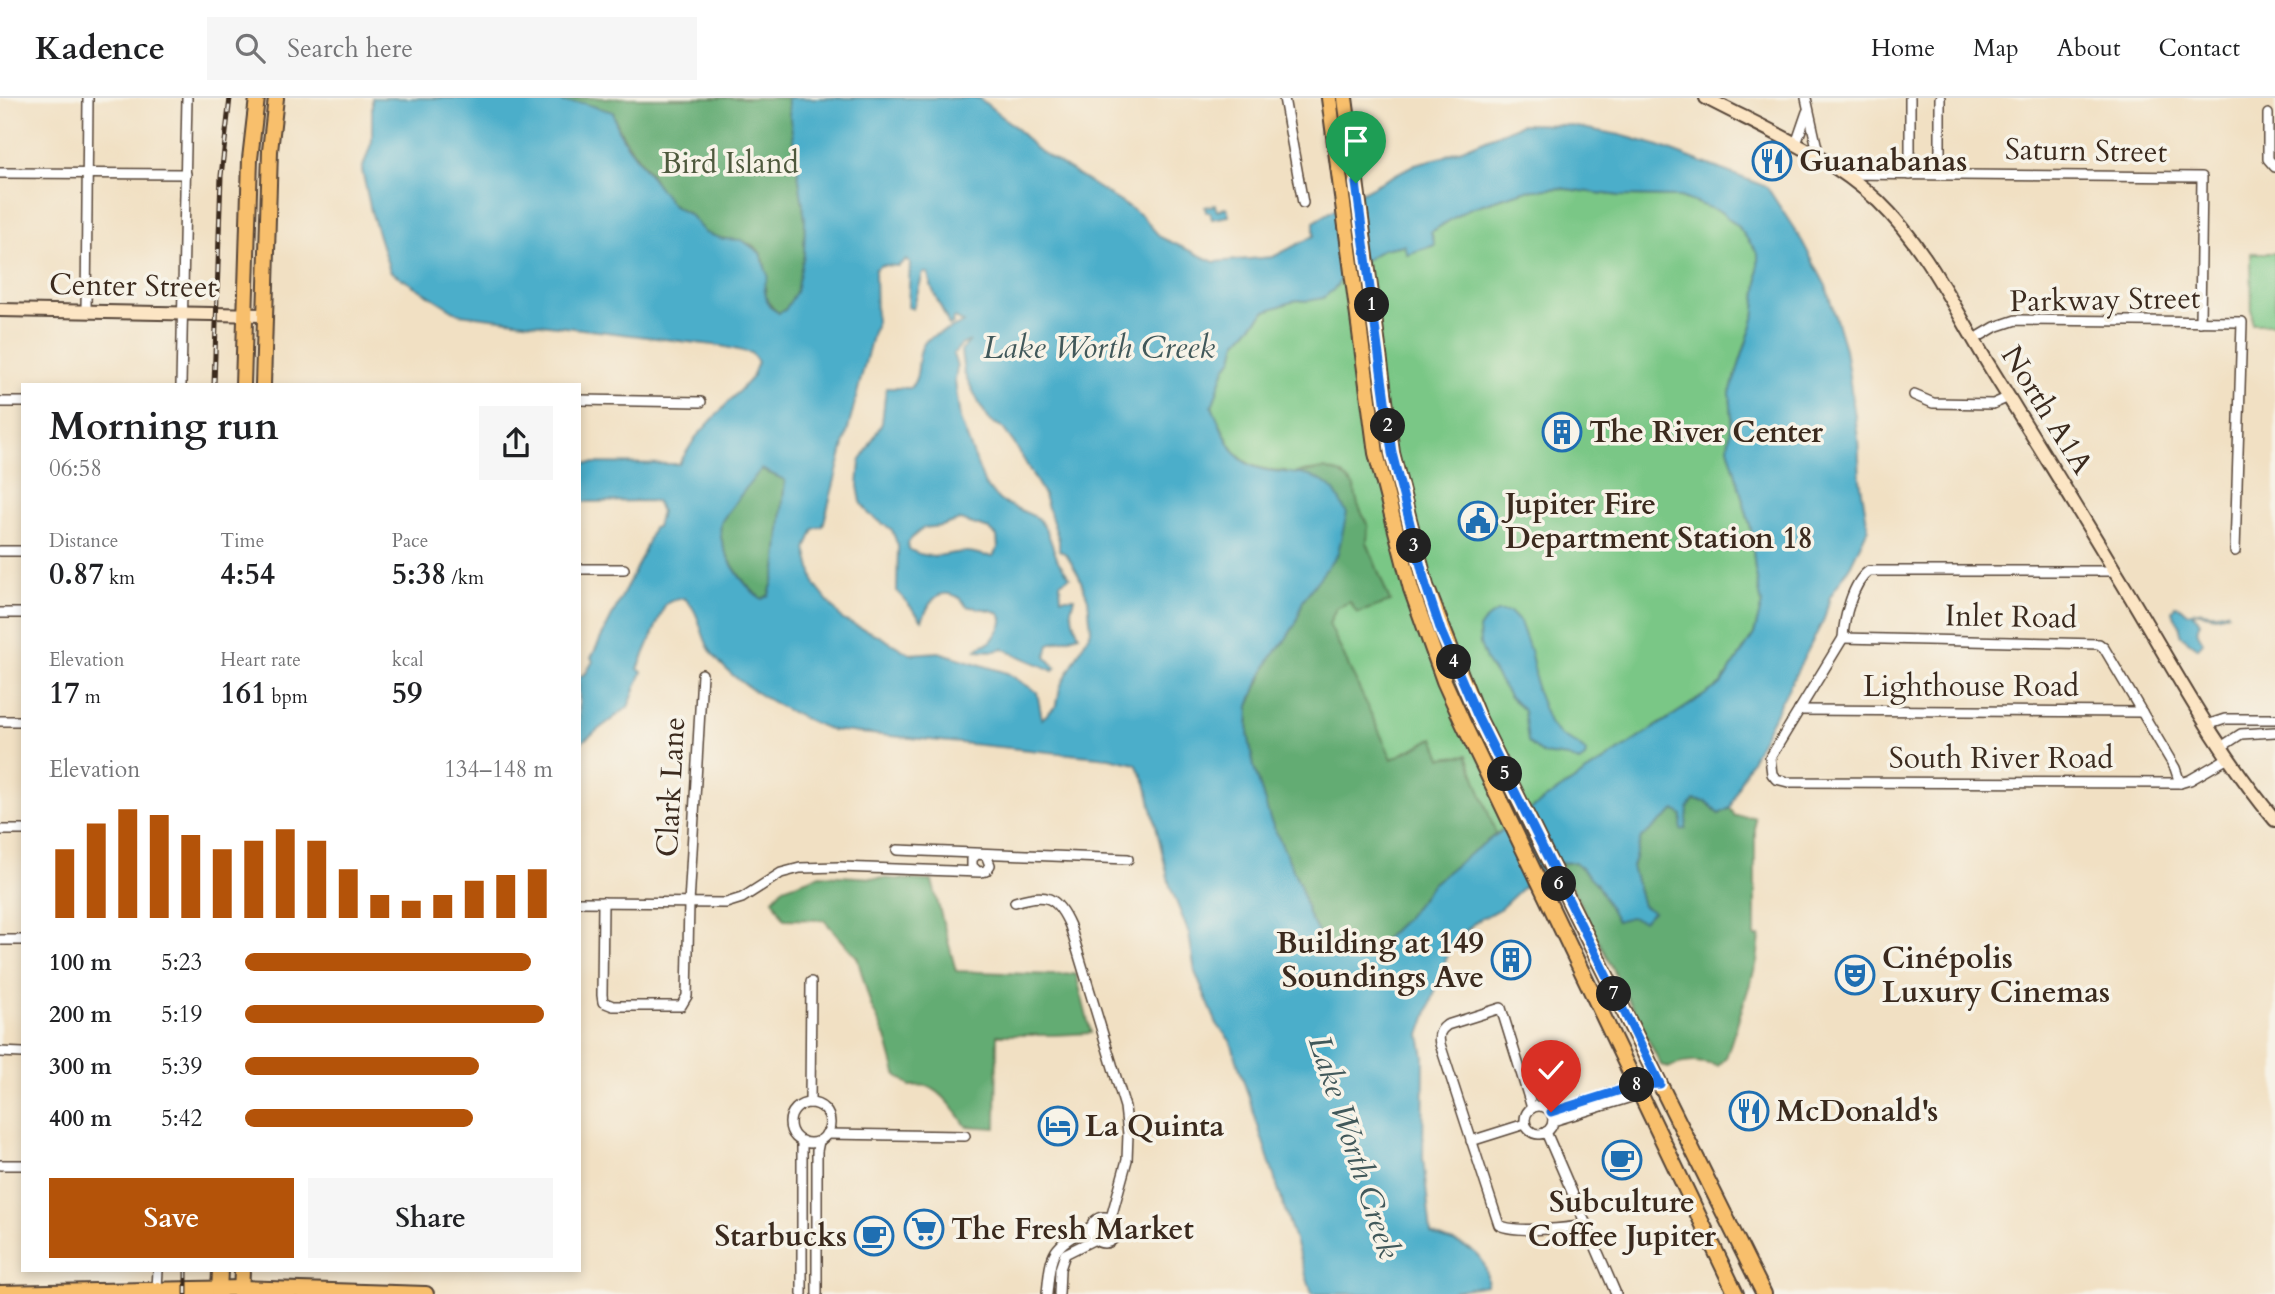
<!DOCTYPE html>
<html lang="en">
<head>
<meta charset="utf-8">
<style>
  :root { --surface:#fff; --page:#f6f6f6; --text:#202124; --muted:#757577; --line:#e0e0e0; --accent:#b45309 }
  body { margin:0; font-family:Cardo,serif; background:var(--page); color:var(--text); height:100vh; display:flex; flex-direction:column; font-size:26px; white-space:nowrap }
  * { box-sizing:border-box; margin:0 }
  p { font-size:23px; color:var(--muted) }
  .icon { flex:none; width:38px; height:38px; fill:none; stroke:currentColor; stroke-width:2; stroke-linecap:round; stroke-linejoin:round }
  .map { position:relative; flex:1; overflow:hidden }
  .details { position:absolute; left:21px; top:285px; width:560px; height:889px; display:flex; flex-direction:column; background:var(--surface); border-radius:0px; box-shadow:0 4px 10px #0003 }
  .details>* { flex:none }
  .pin { position:absolute; display:grid; place-items:center; width:60px; height:60px; color:#fff; margin:-72px -30px; border-radius:50% 50% 50% 0; rotate:-45deg; box-shadow:0 0 7px #0007 }
  .pin .icon { rotate:45deg }
  .km { position:absolute; width:35px; height:35px; margin:-18px; border-radius:50%; background:#222; color:#fff; font-size:19px; line-height:35px; text-align:center }
  .round { display:grid; place-items:center; flex:none; width:74px; height:74px; border-radius:0px; background:var(--page) }
  .headline { display:flex; align-items:center; justify-content:space-between; height:119px; padding:0 28px }
  h1 { font-size:38px; font-weight:700; line-height:52px }
  .stats { display:grid; grid-template-columns:repeat(3,1fr); gap:10px; height:119px; padding:7px 28px }
  .stats div { display:grid; align-content:center }
  .stats b { font-size:30px; font-weight:700 }
  .stats small { font-size:19px; font-weight:400 }
  .stats p { font-size:19px }
  .chart { height:196px; padding:14px 28px }
  .chart p { display:flex; justify-content:space-between }
  .chart svg { width:100%; height:126px; margin-top:7px; stroke:var(--accent); stroke-width:6 }
  .cta { display:flex; gap:14px; margin-top:auto; padding:14px 28px }
  .cta a { flex:1; height:80px; border-radius:0px; background:var(--accent); color:#fff; font-size:28px; font-weight:700; line-height:80px; text-align:center }
  .cta a+a { background:var(--page); color:var(--text) }
  ul { padding:0 28px; list-style:none; font-size:23px }
  li { display:grid; grid-template-columns:112px 84px 1fr; align-items:center; height:52px }
  li i { height:18px; border-radius:9px; background:var(--accent) }
  header { display:flex; align-items:center; gap:42px; box-sizing:border-box; height:98px; padding:0 35px; background:var(--surface); border-bottom:2px solid var(--line) }
  header strong { font-size:33px }
  nav { display:flex; gap:38px; margin-inline-start:auto; font-size:24px }
  .search { width:490px; height:63px; background:var(--page); display:flex; align-items:center; gap:18px; box-sizing:border-box; padding:0 24px; border-radius:0px; color:var(--muted); font-size:26px }
  .map>svg:first-child { display:block }
  .green { fill:#7ac786; stroke:#5a7852; stroke-width:2 }
  .forest { fill:#63ac73; stroke:#4f6b48; stroke-width:2 }
  .water { fill:#4baeca; stroke:#436c74; stroke-width:2; fill-rule:evenodd }
  .lines { fill:none; stroke-linecap:round; stroke-linejoin:round }
  .street-casing { stroke:#564537; stroke-width:12 }
  .secondary-casing { stroke:#564537; stroke-width:16 }
  .primary-casing { stroke:#564537; stroke-width:18 }
  .street { stroke:#fff; stroke-width:9 }
  .secondary { stroke:#fce5c4; stroke-width:12 }
  .primary { stroke:#f8bf6c; stroke-width:14 }
  .rail-casing { stroke:#3b2a1e; stroke-width:5 }
  .rail { stroke:#f7f3e8; stroke-width:2.5; stroke-dasharray:8; stroke-linecap:butt }
  .route-casing { stroke:#fff; stroke-width:14 }
  .route { stroke:#1a73e8; stroke-width:9 }
  .labels { text-anchor:middle; dominant-baseline:central; stroke-width:7; stroke-linejoin:round; paint-order:stroke }
  .street-label { font-size:30px; fill:#3b2a1e; stroke:#f7f3e8 }
  .poi-label { font-size:30px; font-weight:bold; fill:#3b2a1e; stroke:#f7f3e8; text-anchor:start }
  .park-label { font-size:30px; fill:#4e593d; stroke:#f7f3e8 }
  .water-label { font-size:32px; font-style:italic; fill:#41585a; stroke:#f7f3e8 }
</style>
</head>
<body>
<header>
<strong>Kadence</strong>
<div class="search"><svg class="icon" aria-label="search" viewBox="0 0 24 24"><circle cx="10" cy="10" r="6"/><path d="M15 15l6 6"/></svg>Search here</div>
<nav><a>Home</a><a>Map</a><a>About</a><a>Contact</a></nav>
</header>
<div class="map">
<svg width="2275" height="1196" viewBox="0 0 2275 1196">
  <rect width="100%" height="100%" fill="#f7f3e8"/>
  <filter id="ink" filterUnits="userSpaceOnUse"><feTurbulence type="fractalNoise" baseFrequency=".0143" numOctaves="2"/><feDisplacementMap in="SourceGraphic" scale="14" xChannelSelector="R" yChannelSelector="G"/><feConvolveMatrix kernelMatrix="1 2 1 2 8 2 1 2 1" color-interpolation-filters="sRGB"/></filter>
  <filter id="wash" filterUnits="userSpaceOnUse"><feTurbulence type="fractalNoise" baseFrequency=".00686" numOctaves="4" result="noise"/><feDisplacementMap in="SourceGraphic" scale="28" xChannelSelector="R" yChannelSelector="G"/><feGaussianBlur stdDeviation="1.57" result="paint"/><feColorMatrix in="noise" values="0 0 0 0 0 0 0 0 0 0 0 0 0 0 0 0 0 1.4 0 .05"/><feComposite in="paint" operator="in"/></filter>
  <g filter="url(#wash)">
    <rect width="100%" height="100%" fill="#f1e0c3"/>
    <g class="green">
      <path d="M1559 90 1620 98 1680 99 1721 114 1740 131 1758 155V184L1754 221 1730 295 1732 320 1728 349 1751 431 1755 472 1762 506 1754 536 1721 586 1547 700 1496 736 1407 819 1286 373C1235 373 1232 350 1212 309L1225 270 1233 260 1237 244 1265 213 1297 202 1308 203 1333 192 1347 174 1383 151 1404 147 1407 156 1435 147 1431 134 1468 111 1524 93Z"/>
      <polygon points="2251,155 2275,155 2275,226 2252,226"/>
    </g>
    <g class="forest">
      <path d="M563 0H787L805 121 804 156 797 194 785 212 779 215C754 199 773 177 761 156 749 137 724 145 707 136 699 132 696 122 689 116 685 113 679 112 675 109 663 100 657 85 649 74 634 54 620 39 613 14L563 5Z"/>
      <path d="M760 371 785 382 776 473 769 497 762 501C743 487 716 450 721 425 722 420 755 379 760 371Z"/>
      <polygon points="1324,371 1342,376 1354,389 1358,407 1368,428 1367,444 1390,504 1357,515 1350,504 1336,510 1329,526 1392,661 1434,640 1442,660 1467,657 1496,736 1433,785 1407,819 1367,858 1335,858 1326,850 1308,816 1300,787 1270,721 1254,669 1248,635 1249,608 1270,561 1284,544 1296,525 1303,502 1337,455 1341,436 1322,384 1296,375"/>
      <path d="M1694 702 1707 704 1719 716 1730 710 1735 718 1755 719V839H1760L1757 864 1726 960 1718 968C1698 963 1686 962 1668 970L1661 967 1560 766 1575 764 1596 785 1617 823 1643 808 1632 769 1641 740 1675 712 1682 717Z"/>
      <path d="M820 777 932 783 956 873 1054 877 1076 876 1091 935 1054 937H997L996 1030 966 1028C958 1015 942 993 927 988 922 987 914 988 910 988L896 976 886 939 871 908 857 859 824 822 784 821 773 801 783 790Z"/>
    </g>
    <g class="water">
      <path d="M372 0H563V5H583L613 14 618 32 627 47 673 108 690 117 705 135 723 141 742 142 760 155 768 178 764 190 767 202 770 209 779 215 785 212 796 194 804 156 805 121 787 0H979L1015 29 1035 50 1141 117 1160 139 1214 164 1273 159 1314 138V124L1366 92 1415 66 1443 59 1522 26 1566 27 1620 37 1659 48 1767 89 1802 143 1826 188 1845 251 1858 339 1860 381 1868 430 1851 466 1830 499 1824 521 1740 684 1730 710 1719 716 1707 704 1694 702 1688 710 1686 731 1681 732 1682 717 1675 712 1641 740 1632 769 1643 808 1653 814 1643 823 1630 819 1617 823 1596 785 1575 764 1560 765 1534 779 1501 810 1474 825 1452 848 1445 864 1420 937 1424 959 1423 1060 1431 1136C1460 1147 1490 1150 1487 1187L1454 1193V1196H1312L1231 944 1217 926 1195 874 1189 836 1170 788 1146 685 1136 666 1109 660 831 632C793 617 732 587 710 552 700 536 700 512 684 500L671 503 665 507 638 571 642 574 628 609 579 646V579L586 575 593 563 591 560 642 458 653 430 657 429 661 413 656 404 652 403 579 404V365L679 366 696 339 752 279 758 264 751 255 721 248 459 216 390 173 371 113 362 72 372 43ZM1559 90 1620 98 1680 99 1721 114 1740 131 1758 156V184L1754 221 1730 295 1732 320 1728 349 1751 431 1755 472 1762 506 1754 536 1721 586 1547 700 1471 755 1433 785 1407 819 1367 858H1335L1326 850 1308 816 1300 787 1270 721 1254 669 1248 635 1249 608 1257 587 1270 561 1284 544 1296 525 1303 502 1338 455 1347 415C1342 408 1338 398 1333 392 1309 365 1267 383 1241 361 1228 350 1220 325 1212 309L1225 270 1233 260 1237 244 1265 213 1297 202 1308 203 1323 200 1333 192 1347 174 1383 151 1404 147 1407 156 1435 147 1431 134 1468 111 1501 100 1524 93ZM906 162 910 165 908 209 913 211 923 175H928C931 196 943 209 949 228L953 226 952 222 955 220 963 224C953 232 931 236 925 244 914 258 923 277 910 290H886L882 325 860 364 858 388 861 404 869 416 892 432 898 448 897 493 922 522C925 516 928 507 933 502 943 491 960 496 966 508 977 512 1011 508 1000 530 998 533 993 542 990 544 985 548 981 545 976 552L995 553 1003 550C1020 560 1036 564 1053 573L1056 570 1046 559 1049 546 1079 537 1073 523 1071 511 1074 500H1061L1060 485 1070 479 1058 463 1047 433 1038 420 1000 403 985 387 960 321 955 283 957 269 953 256 961 247 970 243 961 253 964 275 980 307 990 323 1002 329 1016 348 1043 395 1059 442V452L1067 457 1079 478 1088 501 1091 532 1060 589 1057 607 1042 621 1037 594 1007 575 939 554 910 556 879 538 843 522 815 487 806 451 814 431 823 428 873 234 876 229 875 172 881 167 898 168ZM761 371 785 382 776 473 769 497 762 501C743 488 716 451 721 425 722 420 755 379 761 371ZM960 422 989 431 997 438 998 450 993 458C982 459 975 453 965 454 943 455 931 464 909 451L908 445 912 440 923 430 941 428Z"/>
      <polygon points="1215,107 1217,113 1227,109 1229,118 1212,121 1210,114 1206,114 1205,109"/>
      <path d="M2175 508 2180 509 2188 515C2200 510 2205 517 2216 515 2220 515 2224 513 2227 513L2228 515 2215 518 2195 514 2193 516 2200 524C2195 533 2198 535 2203 544L2198 550 2180 537V527L2172 514Z"/>
      <polygon points="1497,514 1510,514 1520,524 1530,552 1535,574 1536,591 1550,627 1561,638 1577,646 1586,654 1585,660 1579,664 1568,659 1542,656 1528,644 1524,613 1509,598 1486,562 1480,546 1479,530 1488,520"/>
    </g>
  </g>
  <g filter="url(#ink)">
    <g class="lines">
      <defs>
        <g id="street">
          <polyline points="1284,0 1303,105"/>
          <polyline points="1806,0 1819,59"/>
          <polyline points="1940,0 1940,76"/>
          <polyline points="2268,16 2268,61 2275,69"/>
          <polyline points="1796,46 1807,14"/>
          <polyline points="0,75 186,76"/>
          <polyline points="1845,76 2202,79 2200,224"/>
          <polyline points="1910,77 1910,0"/>
          <polyline points="86,213 88,0"/>
          <polyline points="1973,242 1995,229 2016,222 2242,224 2235,453"/>
          <polyline points="181,287 187,0"/>
          <polyline points="1914,297 1933,305 1993,306 2009,299"/>
          <polyline points="579,302 701,304"/>
          <polyline points="0,304 23,304"/>
          <polyline points="0,453 23,453"/>
          <polyline points="579,471 624,471"/>
          <path d="M2116 473H1869C1852 485 1844 521 1843 540L1770 660 1772 676 1776 681 1788 684 2180 685 2190 682 2228 660"/>
          <polyline points="0,515 23,515"/>
          <polyline points="1843,540 2099,546 2104,550 2175,670 2180,685"/>
          <polyline points="1799,612 2142,614"/>
          <polyline points="0,623 23,623"/>
          <polyline points="2207,627 2225,621 2275,621"/>
          <polyline points="2221,649 2241,636 2275,634"/>
          <polyline points="0,732 23,732"/>
          <polyline points="897,752 1128,761"/>
          <polyline points="579,804 726,805 742,800 781,775 800,770 839,769 980,774 986,773 990,767 986,757 977,756 972,761 972,768 977,773"/>
          <polyline points="603,804 602,897 603,904 613,908 681,908 687,898 689,806 702,576"/>
          <path d="M1015 804C1046 794 1057 798 1070 828L1125 1009 1128 1036 1127 1062 1111 1120"/>
          <polyline points="0,842 23,842"/>
          <polyline points="0,954 23,955"/>
          <polyline points="810,1005 811,884"/>
          <circle cx="810" cy="1025" r="20"/>
          <circle cx="1539" cy="1022" r="14"/>
          <path d="M1532 1010 1501 910 1447 927C1440 932 1438 937 1440 946L1499 1127C1515 1135 1569 1131 1587 1126"/>
          <polyline points="1551,1014 1637,987 1660,986"/>
          <polyline points="1553,1023 1641,996"/>
          <polyline points="1546,1034 1616,1196"/>
          <polyline points="826,1036 965,1038"/>
          <polyline points="1471,1043 1525,1026"/>
          <polyline points="0,1067 23,1067"/>
          <circle cx="1104" cy="1132" r="13"/>
          <polyline points="157,1191 158,1172"/>
          <polyline points="802,1196 802,1043"/>
          <polyline points="817,1196 817,1053 819,1043"/>
          <path d="M1047 1196C1051 1154 1051 1148 1091 1129"/>
          <polyline points="1059,1196 1060,1171 1065,1156 1095,1141"/>
        </g>
        <g id="secondary">
          <path d="M1706 0C1765 31 1829 57 1878 103 1927 150 1955 212 1990 269 2032 337 2074 404 2115 473 2167 557 2211 646 2275 722"/>
          <polyline points="0,212 265,217"/>
        </g>
        <g id="primary">
          <polyline points="1329,0 1376,355 1411,491 1444,583 1463,625 1736,1196"/>
          <polyline points="1345,0 1392,355 1426,488 1477,617 1764,1196"/>
          <polyline points="243,287 250,61 257,0"/>
          <polyline points="263,287 270,53 276,0"/>
          <polyline points="0,1195 242,1190 426,1196"/>
          <polyline points="219,1196 220,1172"/>
          <polyline points="241,1196 242,1172"/>
        </g>
      </defs>
      <use href="#street" class="street-casing"/>
      <use href="#secondary" class="secondary-casing"/>
      <use href="#primary" class="primary-casing"/>
      <use href="#street" class="street"/>
      <use href="#secondary" class="secondary"/>
      <use href="#primary" class="primary"/>
      <defs>
        <g id="rail">
          <polyline points="214,287 221,78 230,0"/>
          <polyline points="186,1196 186,1172"/>
        </g>
      </defs>
      <use href="#rail" class="rail-casing"/>
      <use href="#rail" class="rail"/>
    </g>
  </g>
  <g class="lines" filter="url(#ink)">
    <defs>
      <polyline id="route" points="1356,85 1392,355 1426,488 1441,533 1477,617 1660,986 1637,987 1551,1014"/>
    </defs>
    <use href="#route" class="route-casing"/>
    <use href="#route" class="route"/>
  </g>
  <defs>
    <symbol id="restaurant-ring" viewBox="-11 -11 22 22"><circle r="9.5" fill="#f7f3e8" stroke="#1f6fb2" stroke-width="1.5"/><path d="M-5-6h1v4h1v-4h1v4h1v-4h1v5L-1.5 .5V6h-2V.5L-5-1ZM5-6V6H3V1.5H1.5Q1.5-4 5-6Z" fill="#1f6fb2"/></symbol>
    <symbol id="building-ring" viewBox="-11 -11 22 22"><circle r="9.5" fill="#f7f3e8" stroke="#1f6fb2" stroke-width="1.5"/><path d="M-4-6H4V6H1V3H-1V6H-4ZM-2.5-4.3h1.7v1.8h-1.7ZM.8-4.3h1.7v1.8H.8ZM-2.5-1h1.7V.8h-1.7ZM.8-1h1.7V.8H.8Z" fill="#1f6fb2"/></symbol>
    <symbol id="civic-ring" viewBox="-11 -11 22 22"><circle r="9.5" fill="#f7f3e8" stroke="#1f6fb2" stroke-width="1.5"/><path d="M-.6-6.5H3V-4.5H.6V-3L4-1V1h2V6H-6V1h2V-1L-.6-3ZM-1.2 2.5V6h2.4V2.5Z" fill="#1f6fb2"/></symbol>
    <symbol id="theatre-ring" viewBox="-11 -11 22 22"><circle r="9.5" fill="#f7f3e8" stroke="#1f6fb2" stroke-width="1.5"/><path d="M-5-5.5Q0-4 5-5.5V0Q5 5 0 6Q-5 5-5 0ZM-3.3-2.5H-1v1.5H-3.3ZM1-2.5H3.3v1.5H1ZM-2.8 1Q0 5.5 2.8 1Z" fill="#1f6fb2"/></symbol>
    <symbol id="hotel-ring" viewBox="-11 -11 22 22"><circle r="9.5" fill="#f7f3e8" stroke="#1f6fb2" stroke-width="1.5"/><path d="M-6-4.5h1.5V1H6V5H4.5V3h-9V5H-6ZM-4 0a1.8 1.8 0 1 1 3.6 0ZM.5 0V-2.5h3Q6-2.5 6 0Z" fill="#1f6fb2"/></symbol>
    <symbol id="cafe-ring" viewBox="-11 -11 22 22"><circle r="9.5" fill="#f7f3e8" stroke="#1f6fb2" stroke-width="1.5"/><path d="M-5.5-4.5H6V0H3Q3 3.5 0 3.5H-2.5Q-5.5 3.5-5.5 0ZM3-3.2v2h1.7v-2ZM-6 4.5H4V6H-6Z" fill="#1f6fb2"/></symbol>
    <symbol id="supermarket-ring" viewBox="-11 -11 22 22"><circle r="9.5" fill="#f7f3e8" stroke="#1f6fb2" stroke-width="1.5"/><path d="M-6-5.5h2.5l.6 2H6L4.5 2H-2.5L-4.4-4H-6ZM-1.5 3.2a1.3 1.3 0 1 0 .1 0ZM3 3.2a1.3 1.3 0 1 0 .1 0Z" fill="#1f6fb2"/></symbol>
  </defs>
  <g fill-rule="evenodd">
    <use href="#restaurant-ring" x="1750" y="41" width="44" height="44"/>
    <use href="#building-ring" x="1540" y="312" width="44" height="44"/>
    <use href="#civic-ring" x="1456" y="401" width="44" height="44"/>
    <use href="#building-ring" x="1489" y="840" width="44" height="44"/>
    <use href="#theatre-ring" x="1833" y="855" width="44" height="44"/>
    <use href="#restaurant-ring" x="1727" y="991" width="44" height="44"/>
    <use href="#hotel-ring" x="1036" y="1006" width="44" height="44"/>
    <use href="#cafe-ring" x="1600" y="1040" width="44" height="44"/>
    <use href="#supermarket-ring" x="902" y="1109" width="44" height="44"/>
    <use href="#cafe-ring" x="852" y="1116" width="44" height="44"/>
  </g>
  <g class="labels">
    <g class="street-label">
      <text transform="translate(2086 53) rotate(1)">Saturn Street</text>
      <text transform="translate(133 188) rotate(1)">Center Street</text>
      <text transform="translate(2105 202) rotate(-1)">Parkway Street</text>
      <text transform="translate(2047 312) rotate(58)">North A1A</text>
      <text transform="translate(2011 519) rotate(1)">Inlet Road</text>
      <text x="1971" y="588">Lighthouse Road</text>
      <text x="2001" y="660">South River Road</text>
      <text transform="translate(671 689) rotate(-87)">Clark Lane</text>
    </g>
    <g class="poi-label">
      <text x="1799" y="63">Guanabanas</text>
      <text x="1589" y="334">The River Center</text>
      <text x="1505" y="406">Jupiter Fire<tspan x="1505" dy="34">Department Station 18</tspan></text>
      <text x="1484" y="845" text-anchor="end">Building at 149<tspan x="1484" dy="34">Soundings Ave</tspan></text>
      <text x="1882" y="860">Cinépolis<tspan x="1882" dy="34">Luxury Cinemas</tspan></text>
      <text x="1776" y="1013">McDonald's</text>
      <text x="1085" y="1028">La Quinta</text>
      <text x="1622" y="1104" text-anchor="middle">Subculture<tspan x="1622" dy="34">Coffee Jupiter</tspan></text>
      <text x="951" y="1131">The Fresh Market</text>
      <text x="847" y="1138" text-anchor="end">Starbucks</text>
    </g>
    <g class="park-label">
      <text x="730" y="65">Bird Island</text>
    </g>
    <g class="water-label">
      <text x="1099" y="250">Lake Worth Creek</text>
      <text transform="translate(1354 1049) rotate(72)">Lake Worth Creek</text>
    </g>
  </g>
</svg>
<div class="pin" style="left:1356px;top:85px;background:#1e9e55"><svg class="icon" aria-label="arrive" viewBox="0 0 24 24"><path d="M6 21V4h12l-3 4 3 4H6"/></svg></div>
<div class="pin" style="left:1551px;top:1014px;background:#d93025"><svg class="icon" aria-label="check" viewBox="0 0 24 24"><path d="M5 12l5 5 9-10"/></svg></div>
<b class="km" style="left:1372px;top:207px">1</b>
<b class="km" style="left:1388px;top:328px">2</b>
<b class="km" style="left:1414px;top:448px">3</b>
<b class="km" style="left:1454px;top:564px">4</b>
<b class="km" style="left:1505px;top:676px">5</b>
<b class="km" style="left:1559px;top:786px">6</b>
<b class="km" style="left:1614px;top:896px">7</b>
<b class="km" style="left:1637px;top:987px">8</b>
<section class="details">
<div class="headline"><div><h1>Morning run</h1><p>06:58</p></div><a class="round"><svg class="icon" aria-label="share" viewBox="0 0 24 24"><path d="M12 15V3M7 8l5-5 5 5M5 13v7h14v-7"/></svg></a></div>
<div class="stats">
<div><p>Distance</p><b>0.87<small> km</small></b></div>
<div><p>Time</p><b>4:54</b></div>
<div><p>Pace</p><b>5:38<small> /km</small></b></div>
</div>
<div class="stats">
<div><p>Elevation</p><b>17<small> m</small></b></div>
<div><p>Heart rate</p><b>161<small> bpm</small></b></div>
<div><p>kcal</p><b>59</b></div>
</div>
<div class="chart"><p><span>Elevation</span>134–148 m</p>
<svg viewBox="0 0 160 44" preserveAspectRatio="none"><path d="M5 44V20M15 44V11M25 44V6M35 44V8M45 44V15M55 44V20M65 44V17M75 44V13M85 44V17M95 44V27M105 44V36M115 44V38M125 44V36M135 44V31M145 44V29M155 44V27"/></svg>
</div>
<ul>
<li><b>100 m</b>5:23<i style="width:93%"></i></li>
<li><b>200 m</b>5:19<i style="width:97%"></i></li>
<li><b>300 m</b>5:39<i style="width:76%"></i></li>
<li><b>400 m</b>5:42<i style="width:74%"></i></li>
</ul>
<div class="cta"><a>Save</a><a>Share</a></div>
</section>
</div>
</body>
</html>
